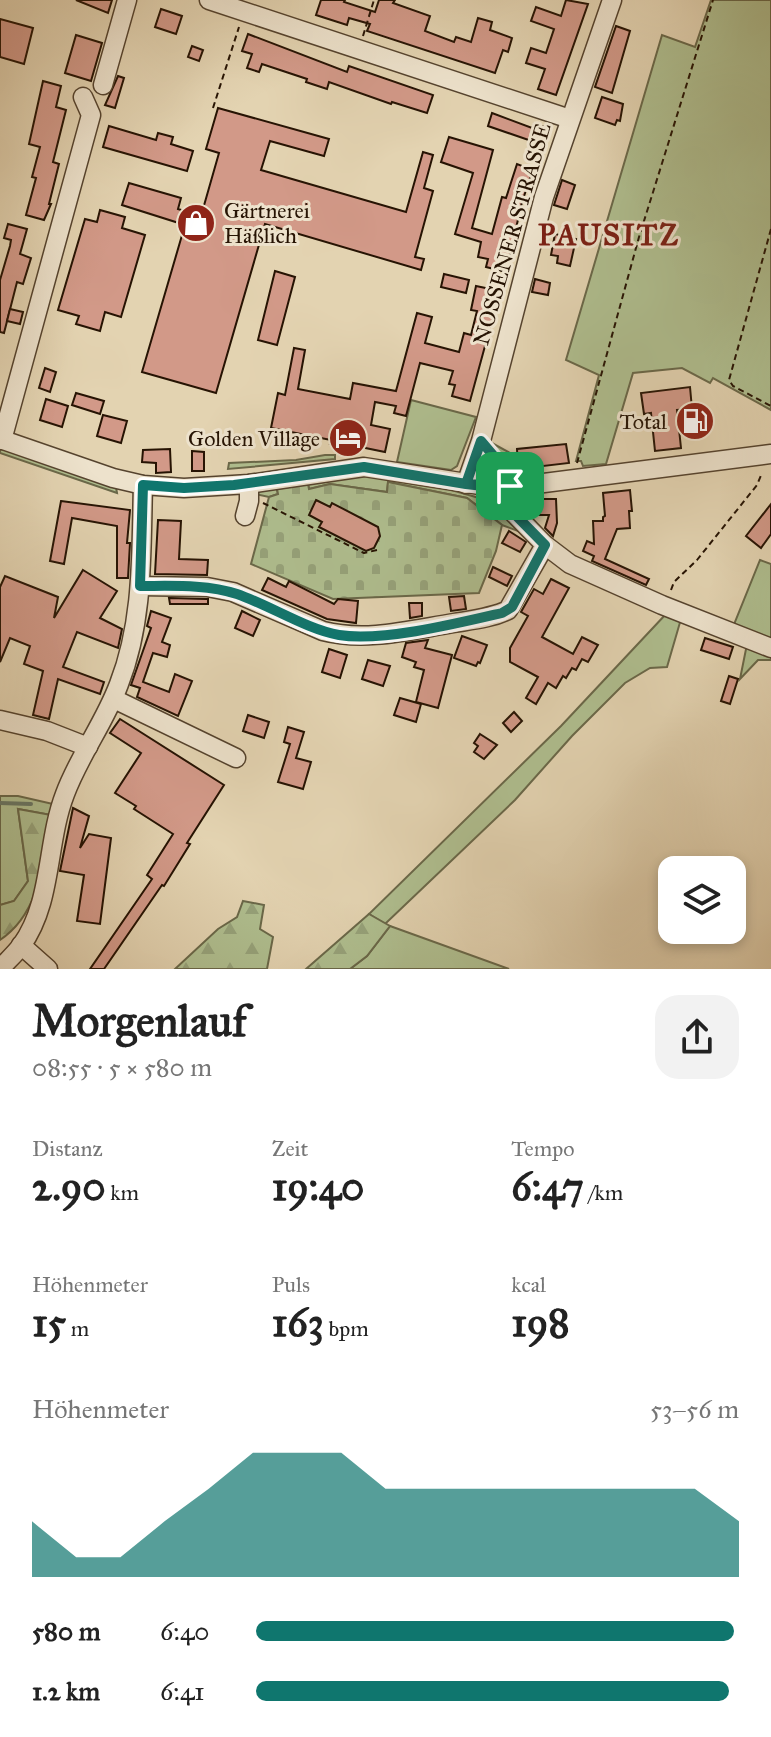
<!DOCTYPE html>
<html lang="de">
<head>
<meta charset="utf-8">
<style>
  :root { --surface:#fff; --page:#f2f2f2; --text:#222; --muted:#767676; --accent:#0f766e }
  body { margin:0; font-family:"IM FELL Great Primer",serif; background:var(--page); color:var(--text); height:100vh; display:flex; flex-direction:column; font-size:30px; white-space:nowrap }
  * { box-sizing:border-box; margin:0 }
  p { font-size:26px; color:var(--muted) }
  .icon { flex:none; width:44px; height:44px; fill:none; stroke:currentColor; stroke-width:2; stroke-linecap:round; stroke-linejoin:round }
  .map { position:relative; height:969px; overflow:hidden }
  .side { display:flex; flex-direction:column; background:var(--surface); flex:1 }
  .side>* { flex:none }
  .controls { position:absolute; left:658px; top:856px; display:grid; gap:16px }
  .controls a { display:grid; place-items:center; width:88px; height:88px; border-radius:16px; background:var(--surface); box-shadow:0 4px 12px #0003; font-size:40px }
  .pin { position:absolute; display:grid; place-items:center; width:68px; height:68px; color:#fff; margin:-34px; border-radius:16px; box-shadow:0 4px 12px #0006 }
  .round { display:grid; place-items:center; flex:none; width:84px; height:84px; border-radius:24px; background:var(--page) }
  .overview { display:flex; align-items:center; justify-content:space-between; height:136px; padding:0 32px }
  h1 { font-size:44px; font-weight:800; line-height:60px }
  .metrics { display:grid; grid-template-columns:repeat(3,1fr); gap:12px; height:136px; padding:8px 32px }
  .metrics div { display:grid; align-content:center }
  .metrics b { font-size:40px; font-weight:800 }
  .metrics small { font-size:22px; font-weight:400 }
  .metrics p { font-size:22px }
  .chart { height:224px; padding:16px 32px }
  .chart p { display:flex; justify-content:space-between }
  .chart svg { width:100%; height:144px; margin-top:8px; fill:var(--accent); opacity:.7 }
  ul { padding:0 32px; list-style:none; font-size:26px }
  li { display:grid; grid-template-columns:128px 96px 1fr; align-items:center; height:60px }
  li i { height:20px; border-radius:10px; background:var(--accent) }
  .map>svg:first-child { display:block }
  .green { fill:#afbe8f; stroke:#6a6849; stroke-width:2 }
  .forest { fill:url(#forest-firs); stroke:#6a6849; stroke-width:2 }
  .cemetery { fill:url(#cemetery-stones); stroke:#6a6849; stroke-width:2 }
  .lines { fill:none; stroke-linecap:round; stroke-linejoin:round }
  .stream { stroke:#697765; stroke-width:4 }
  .building { fill:#d29988; stroke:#261303; stroke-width:2 }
  .minor-casing { stroke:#55432e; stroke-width:21 }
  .path { stroke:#261303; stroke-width:2; stroke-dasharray:6 4; stroke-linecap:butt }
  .minor { stroke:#ede2cc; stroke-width:18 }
  .route-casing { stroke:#fff; stroke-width:16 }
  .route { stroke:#0f766e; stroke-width:10 }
  .labels { text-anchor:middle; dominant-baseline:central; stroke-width:6; stroke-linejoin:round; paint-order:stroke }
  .poi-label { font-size:22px; fill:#261303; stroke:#ede2cc; text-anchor:end }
  .street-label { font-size:22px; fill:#261303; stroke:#ede2cc }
  .district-label { font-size:30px; font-weight:bold; letter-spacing:2px; fill:#7a1f14; stroke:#ede2cc }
</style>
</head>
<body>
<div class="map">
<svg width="771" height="969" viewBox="0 0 771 969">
  <defs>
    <pattern id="forest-firs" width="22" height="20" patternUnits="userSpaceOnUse" patternTransform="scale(2)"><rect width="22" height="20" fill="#afbe8f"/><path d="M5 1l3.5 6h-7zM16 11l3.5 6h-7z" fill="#96a27a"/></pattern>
    <pattern id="cemetery-stones" width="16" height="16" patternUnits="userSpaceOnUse" patternTransform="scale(2)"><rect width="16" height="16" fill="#afbe8f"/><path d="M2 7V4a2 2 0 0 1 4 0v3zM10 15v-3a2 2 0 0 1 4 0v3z" fill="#96a27a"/></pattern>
  </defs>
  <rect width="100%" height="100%" fill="#e3d3b1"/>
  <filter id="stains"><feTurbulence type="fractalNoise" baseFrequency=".0025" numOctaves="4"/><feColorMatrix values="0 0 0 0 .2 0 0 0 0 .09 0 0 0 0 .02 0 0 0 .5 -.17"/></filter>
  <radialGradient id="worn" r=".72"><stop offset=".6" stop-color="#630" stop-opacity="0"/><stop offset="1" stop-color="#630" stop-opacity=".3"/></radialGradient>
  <g class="green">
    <polygon points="711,0 771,0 771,410 713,378 710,383 682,368 633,373 606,464 583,466 581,461 576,461 599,375 566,360 662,35 695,47"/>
    <polygon points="411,400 476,417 457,466 451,470 397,462"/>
    <polygon points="490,442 512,454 508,475 480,474"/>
    <polygon points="0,446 116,487 117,493 0,453"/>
    <polygon points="325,455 335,455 335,459 228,469 229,463 296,460"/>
    <polygon points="369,476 441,487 486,500 484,505 494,510 497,505 529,535 502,525 467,498 388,482 387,492 330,484 309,489 308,484 277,490 278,494 269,497 255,494 255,492 329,478"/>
    <polygon points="760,560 771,564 771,641 733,627"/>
    <polygon points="666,614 681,619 667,667 650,668 625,683 572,736 515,800 385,924 369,914 561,726"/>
    <polygon points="747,644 771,653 771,660 758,660 740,679"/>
    <polygon points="0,796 18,796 53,804 51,815 18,809 28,881 14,901 0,905"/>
    <polygon points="390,926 509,969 350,969 367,956"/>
  </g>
  <g class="forest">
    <path d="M18 809 51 815C43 860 41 913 0 940V905L14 901 28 881Z"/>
    <polygon points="243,901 264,905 260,929 273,937 267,969 175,969 218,929 237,917"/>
    <polygon points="369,914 390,926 367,956 350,969 306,969"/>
  </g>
  <polygon class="cemetery" points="388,482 467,498 502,525 496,551 479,593 333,599 251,564 269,497 278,494 277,489 308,484 309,489 330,484 387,492"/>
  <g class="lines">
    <polyline class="stream" points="0,803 31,804"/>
  </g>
  <g class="building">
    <polygon points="76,0 112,0 108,13"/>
    <polygon points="321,0 345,0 344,2 375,12 379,0 395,0 393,3 430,16 425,31 454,42 456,37 471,42 478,18 492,22 490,30 512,38 508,52 503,50 495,73 367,31 370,24 349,18 347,25 316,15"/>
    <polygon points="566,0 588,4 556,95 538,89 545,69 526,63 531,48 546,53 554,29 531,21 536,7 561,16"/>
    <polygon points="161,9 182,16 176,34 155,27"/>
    <polygon points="0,19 33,28 24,64 0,57"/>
    <polygon points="616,26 630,31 612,93 595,87"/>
    <polygon points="248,34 347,72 349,66 433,95 427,113 392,102 391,104 329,82 327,89 306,82 307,79 262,64 259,72 247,68 252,54 242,51"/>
    <polygon points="76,35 102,43 91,81 65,73"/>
    <polygon points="192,46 203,50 199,61 188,57"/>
    <polygon points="118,76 124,78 115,108 105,105"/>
    <polygon points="43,81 61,86 56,107 66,110 53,162 59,164 49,204 51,204 44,220 26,215 36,178 32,177 40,147 29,144"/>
    <polygon points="602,97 623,104 620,121 617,120 615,125 595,118"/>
    <polygon points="218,108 329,139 324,156 270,141 261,170 406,212 423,152 433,155 424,188 433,191 415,257 424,259 421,270 265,224 216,393 142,372 185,225 122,205 129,183 181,198 178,209 201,216 219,153 206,149"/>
    <polygon points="492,113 532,128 534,124 548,128 543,145 488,126"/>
    <polygon points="109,126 156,140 158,133 173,137 171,144 193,151 187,171 103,147"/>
    <polygon points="449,137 493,150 472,228 492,234 502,197 506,198 517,164 533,170 522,202 506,272 486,267 488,259 478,257 481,242 455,234 473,173 441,162"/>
    <polygon points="562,180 575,185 567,209 554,205"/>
    <polygon points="100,210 125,217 122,228 145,235 121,317 105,312 100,331 76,324 79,316 58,310 85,219 97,222"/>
    <polygon points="8,224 27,229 20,254 31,258 23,284 17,282 4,333 0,332 0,280 10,246 11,240 4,238"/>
    <polygon points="555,234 576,239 570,266 557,263 558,256 551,255"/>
    <polygon points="275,271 295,277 277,345 258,340"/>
    <polygon points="444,274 469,280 466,293 441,287"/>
    <polygon points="535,279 550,283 548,295 532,292"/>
    <polygon points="476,286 500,291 470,401 452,396 455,385 449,384 453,371 420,363 406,416 394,413 396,406 375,402 371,425 390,429 385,452 341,443 341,446 330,444 331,440 271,428 278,393 285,395 294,348 305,350 298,389 350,399 353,383 396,391 417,313 432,317 425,343 459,352 464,333 471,335 477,311 471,310"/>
    <polygon points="10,309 23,312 20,324 7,321"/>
    <polygon points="45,368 56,372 50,392 39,388"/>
    <polygon points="690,387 692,409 677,410 681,448 655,451 651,413 644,414 641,393"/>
    <polygon points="76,393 104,401 100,414 72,405"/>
    <polygon points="46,399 68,406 62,427 40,420"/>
    <polygon points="103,415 127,421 121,443 97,436"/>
    <polygon points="566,444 569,463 518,469 517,449"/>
    <polygon points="170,449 171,472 156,473 156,463 142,462 143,450"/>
    <polygon points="192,451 204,452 204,471 192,471"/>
    <polygon points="630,490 632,511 629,511 630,528 617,529 605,559 649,579 646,585 592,561 594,556 583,551 587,541 594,544 593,521 603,521 603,517 605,516 603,493"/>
    <polygon points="534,499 556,499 557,523 553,536 545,528 549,515 534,515"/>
    <polygon points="316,500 330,507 332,503 378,527 380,536 374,548 366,551 319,527 322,522 309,515"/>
    <polygon points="61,501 130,510 127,543 130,543 128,578 117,578 117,526 72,518 64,564 50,561"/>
    <polygon points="771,504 771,534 761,548 746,536"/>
    <polygon points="158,520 181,521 179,559 208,560 207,575 155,574"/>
    <polygon points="509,531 526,542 520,552 502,543"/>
    <polygon points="493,567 512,576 507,586 489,577"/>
    <polygon points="83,570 117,591 100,618 122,629 118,648 77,632 63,667 104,682 100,694 58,679 49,719 33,715 43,671 24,664 30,646 10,638 0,662 0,587 5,576 58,597 54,618"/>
    <polygon points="268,578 286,587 289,581 334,604 338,599 358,601 356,623 327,619 262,590"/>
    <polygon points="551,579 569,588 542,637 573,654 582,637 598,645 588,662 582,659 576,670 572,668 566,678 563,676 556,688 548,683 536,704 526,698 538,677 510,662 510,648 528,616 521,612 534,589 543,594"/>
    <polygon points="464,596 466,609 451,611 449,597"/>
    <polygon points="169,598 206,599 208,599 208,604 170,604"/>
    <polygon points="409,603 422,603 422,616 410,618"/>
    <polygon points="151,611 171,618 162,642 170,645 167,657 153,653 143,682 169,692 175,674 192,681 178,716 137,697 140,688 131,685 151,628 147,626"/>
    <polygon points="242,611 260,620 253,636 235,628"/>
    <polygon points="462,636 487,645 480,663 478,662 476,666 454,658"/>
    <polygon points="705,638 733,647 729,659 701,650"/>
    <polygon points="428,640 425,648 452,655 438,708 416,702 424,670 414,667 416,662 402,657 406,643"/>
    <polygon points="329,649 347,655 340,678 322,672"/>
    <polygon points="368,660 390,666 383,686 362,679"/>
    <polygon points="729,676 738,679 730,704 721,701"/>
    <polygon points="400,698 421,704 416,722 394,715"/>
    <polygon points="514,712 522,721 511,732 503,723"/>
    <polygon points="248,715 269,722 264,738 243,731"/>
    <polygon points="120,719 224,785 187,843 190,844 164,886 162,885 104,969 90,969 152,879 147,875 173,834 134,809 136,806 115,793 141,753 110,733"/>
    <polygon points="288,727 304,732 296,758 311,762 303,789 278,782 290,744 284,742"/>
    <polygon points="480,734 497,745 484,759 474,752 478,746 474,743"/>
    <polygon points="73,808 89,816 80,848 89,834 111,838 100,924 77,921 84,875 60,871"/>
  </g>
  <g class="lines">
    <defs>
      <g id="minor">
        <polyline points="209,0 570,119"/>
        <polyline points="103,85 127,0"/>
        <polyline points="0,439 113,478 143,485 184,488 249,484 364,467 492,487 536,484 771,454"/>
        <polyline points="2,440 91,115 83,97"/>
        <polyline points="466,484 481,441 544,197 612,0"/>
        <polyline points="492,487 496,495 545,545 570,564 662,605 771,648"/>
        <polyline points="245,516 249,501 249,484"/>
        <path d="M140 586 207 587 233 592 323 631C366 642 410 630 454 623 472 620 492 618 508 610L545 545"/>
        <polyline points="114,699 236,758"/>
        <polyline points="0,720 47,731 88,747"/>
        <polyline points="21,945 48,969"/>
        <path d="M0 969C7 961 15 954 21 946 53 902 46 843 65 794 79 756 105 722 119 684 144 620 141 552 143 485"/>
      </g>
    </defs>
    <use href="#minor" class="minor-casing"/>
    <g class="path">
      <polyline points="363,36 374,0"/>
      <polyline points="213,108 239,27"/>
      <polyline points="771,229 729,380 733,386 771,406"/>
      <polyline points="346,452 354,446"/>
      <polyline points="495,456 505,470"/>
      <polyline points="577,463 639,237 713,0"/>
      <polyline points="263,503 364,553 377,550"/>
      <polyline points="671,590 674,582 697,560 757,485 762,473"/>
    </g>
    <use href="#minor" class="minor"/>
  </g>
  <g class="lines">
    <defs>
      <path id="route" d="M510 486 509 474 481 441 466 484 492 487 496 495 545 545 512 607 502 613C459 623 382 642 339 635 308 630 269 605 237 594 207 584 172 586 140 586L143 485 184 488 234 485 364 467 466 484 510 486"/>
    </defs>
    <use href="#route" class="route-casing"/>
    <use href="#route" class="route"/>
  </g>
  <defs>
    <symbol id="shop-disc" viewBox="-11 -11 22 22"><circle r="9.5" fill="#8f2418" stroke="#ede2cc"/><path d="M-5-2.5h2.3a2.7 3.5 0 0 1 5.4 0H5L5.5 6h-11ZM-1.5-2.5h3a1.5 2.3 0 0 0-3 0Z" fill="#fff"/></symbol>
    <symbol id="fuel-disc" viewBox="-11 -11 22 22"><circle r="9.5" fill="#8f2418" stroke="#ede2cc"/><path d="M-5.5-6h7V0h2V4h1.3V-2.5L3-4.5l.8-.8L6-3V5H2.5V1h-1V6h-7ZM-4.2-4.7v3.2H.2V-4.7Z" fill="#fff"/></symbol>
    <symbol id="hotel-disc" viewBox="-11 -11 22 22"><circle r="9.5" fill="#8f2418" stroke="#ede2cc"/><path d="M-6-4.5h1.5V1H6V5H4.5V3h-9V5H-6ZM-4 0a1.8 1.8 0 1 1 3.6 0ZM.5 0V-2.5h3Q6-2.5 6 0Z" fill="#fff"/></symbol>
  </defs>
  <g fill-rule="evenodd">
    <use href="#shop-disc" x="174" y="201" width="44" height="44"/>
    <use href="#fuel-disc" x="673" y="399" width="44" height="44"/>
    <use href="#hotel-disc" x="326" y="416" width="44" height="44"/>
  </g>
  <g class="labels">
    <g class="poi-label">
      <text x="224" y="210" text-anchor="start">Gärtnerei<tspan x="224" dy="25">Häßlich</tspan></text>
      <text x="667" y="421">Total</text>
      <text x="320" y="438">Golden Village</text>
    </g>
    <g class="street-label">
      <text transform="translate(512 234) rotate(-74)">NOSSENER STRASSE</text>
    </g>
    <g class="district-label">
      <text x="609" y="235">PAUSITZ</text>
    </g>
  </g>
  <rect width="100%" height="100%" filter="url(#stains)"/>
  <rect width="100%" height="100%" fill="url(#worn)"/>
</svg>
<div class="controls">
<a><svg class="icon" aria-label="layers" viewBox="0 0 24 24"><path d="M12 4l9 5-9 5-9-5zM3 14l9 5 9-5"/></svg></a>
</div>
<div class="pin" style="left:510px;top:486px;background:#1e9e55"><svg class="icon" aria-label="arrive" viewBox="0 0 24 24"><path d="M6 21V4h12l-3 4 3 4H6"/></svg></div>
</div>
<section class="side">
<div class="overview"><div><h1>Morgenlauf</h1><p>08:55 · 5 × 580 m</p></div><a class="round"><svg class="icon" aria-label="share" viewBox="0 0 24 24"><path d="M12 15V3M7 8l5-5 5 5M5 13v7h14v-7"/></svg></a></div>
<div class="metrics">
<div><p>Distanz</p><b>2.90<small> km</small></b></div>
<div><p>Zeit</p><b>19:40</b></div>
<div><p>Tempo</p><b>6:47<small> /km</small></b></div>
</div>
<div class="metrics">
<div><p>Höhenmeter</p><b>15<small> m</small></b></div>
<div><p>Puls</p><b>163<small> bpm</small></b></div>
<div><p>kcal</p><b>198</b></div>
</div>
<div class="chart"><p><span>Höhenmeter</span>53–56 m</p>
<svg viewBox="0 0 160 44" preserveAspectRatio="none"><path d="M0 44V27L10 38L20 38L30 27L40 17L50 6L60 6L70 6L80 17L90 17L100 17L110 17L120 17L130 17L140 17L150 17L160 27V44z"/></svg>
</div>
<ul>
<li><b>580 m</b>6:40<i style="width:99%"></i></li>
<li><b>1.2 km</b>6:41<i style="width:98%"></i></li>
</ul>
</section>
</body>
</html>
